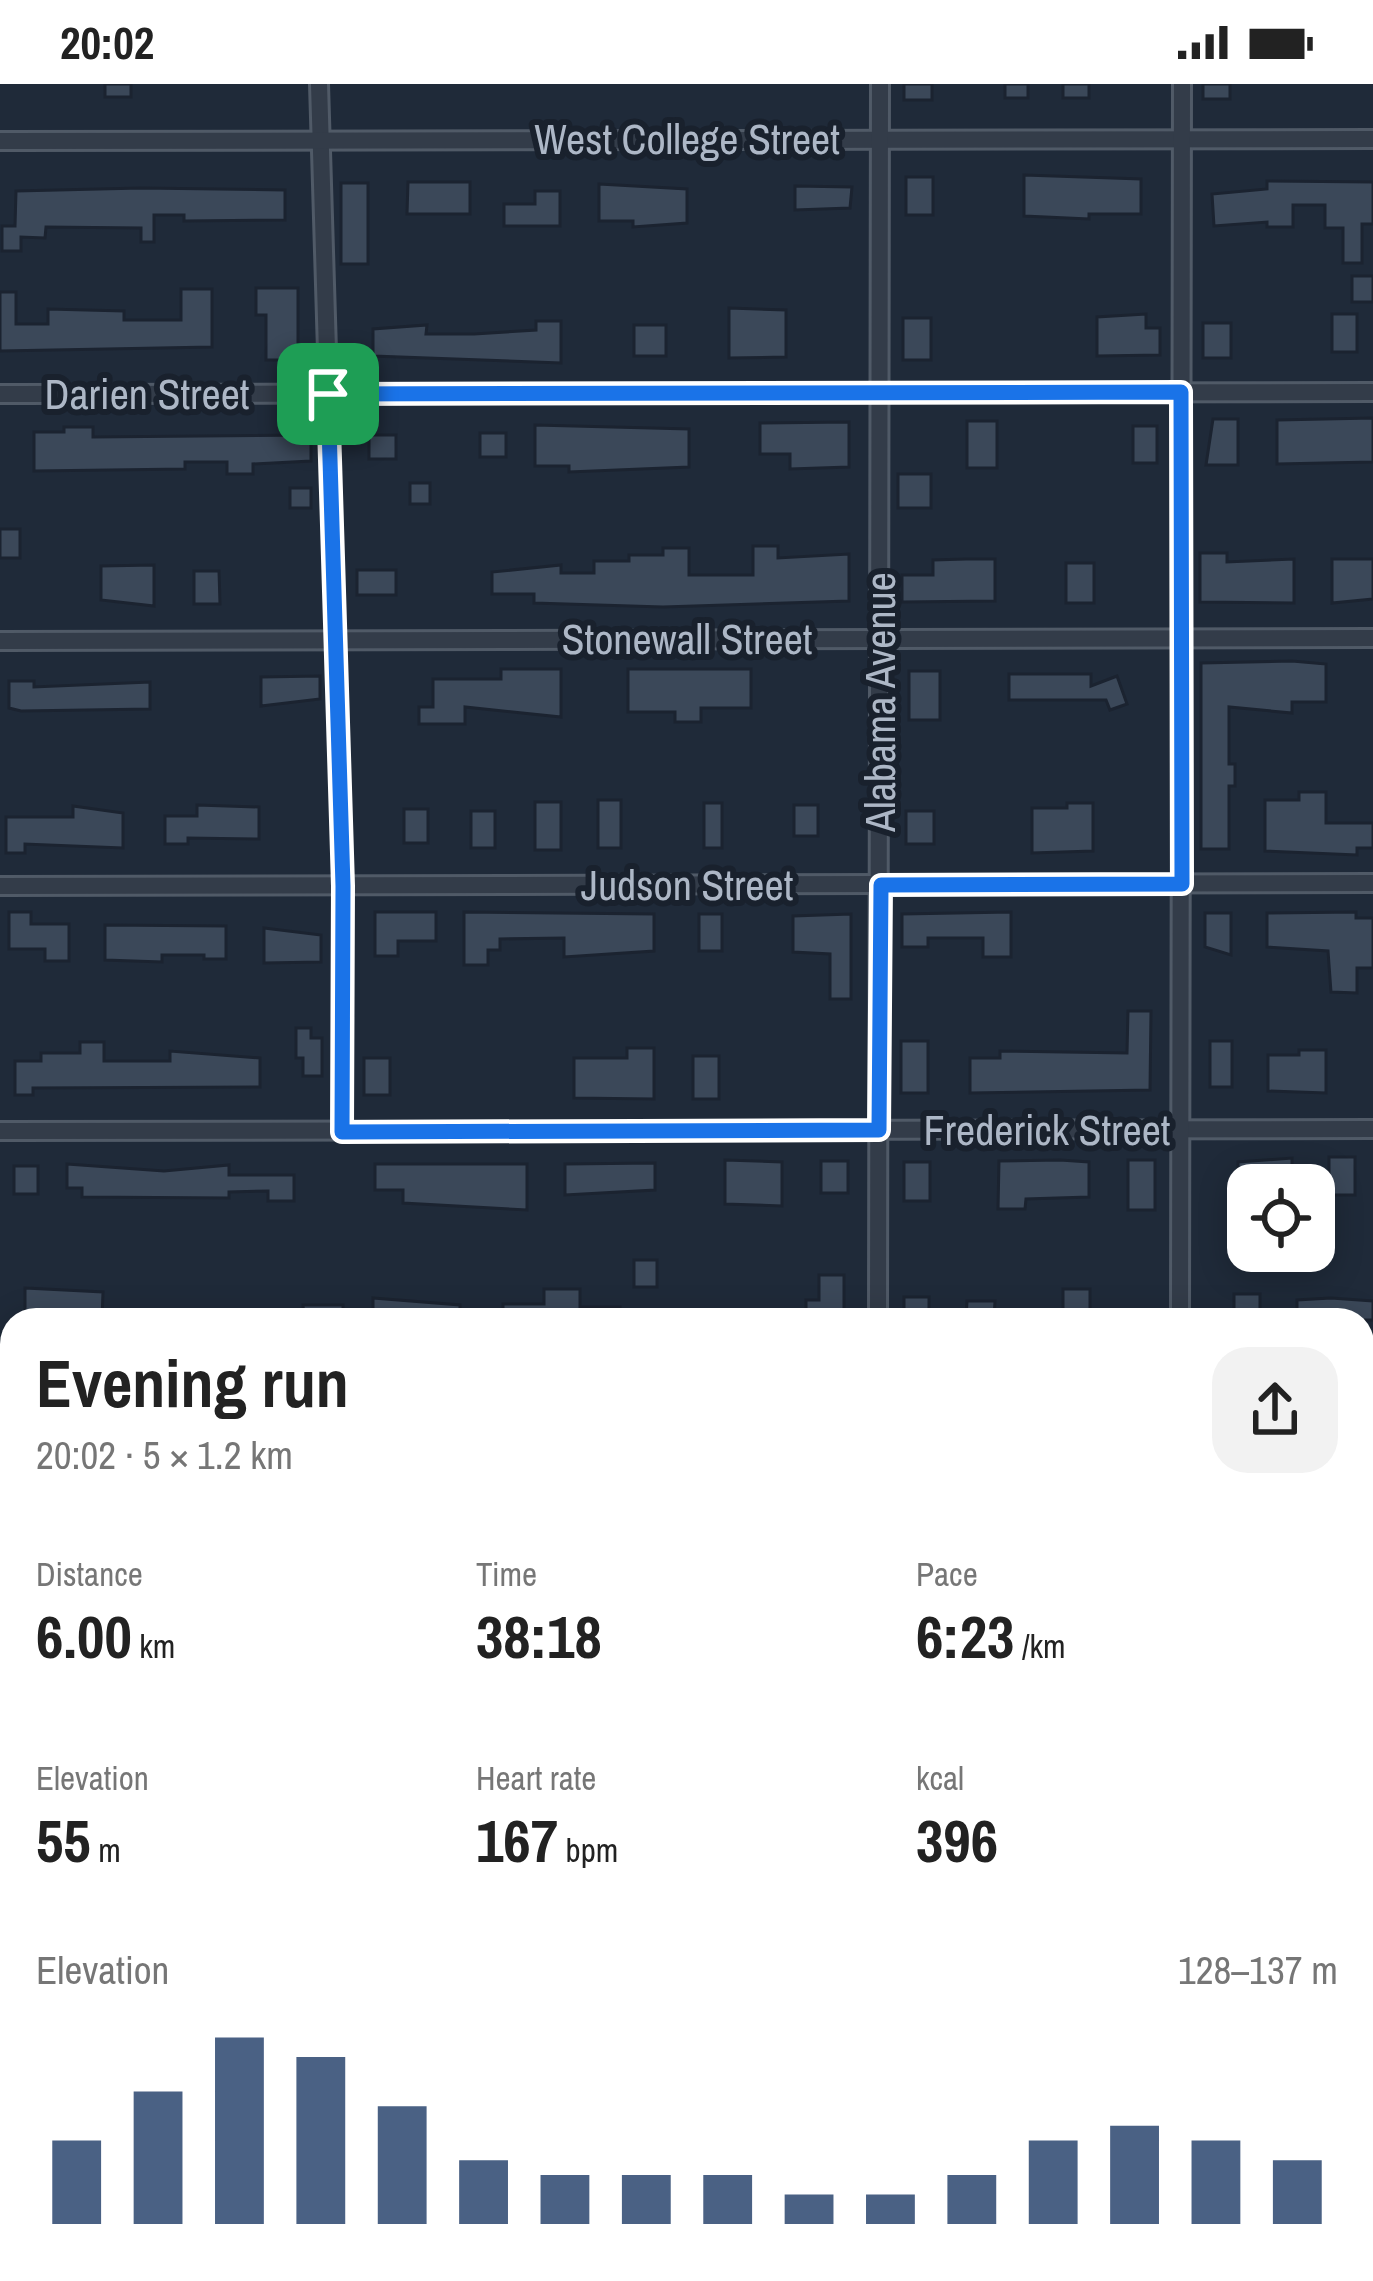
<!DOCTYPE html>
<html lang="en">
<head>
<meta charset="utf-8">
<style>
  :root { --surface:#fff; --page:#f2f2f2; --text:#222; --muted:#767676; --accent:#4a6184 }
  body { margin:0; font-family:"Archivo Narrow",sans-serif; background:var(--page); color:var(--text); height:100vh; display:flex; flex-direction:column; font-size:45px; white-space:nowrap }
  * { box-sizing:border-box; margin:0 }
  p { font-size:39px; color:var(--muted) }
  .icon { flex:none; width:66px; height:66px; fill:none; stroke:currentColor; stroke-width:2; stroke-linecap:round; stroke-linejoin:round }
  .map { position:relative; flex:1; overflow:hidden }
  .sheet { position:absolute; left:0px; top:1224px; width:1374px; height:975px; display:flex; flex-direction:column; background:var(--surface); border-radius:36px 36px 0 0; box-shadow:0 6px 30px #0003 }
  .sheet>* { flex:none }
  .buttons { position:absolute; left:1227px; top:1080px; display:grid; gap:24px }
  .buttons a { display:grid; place-items:center; width:108px; height:108px; border-radius:24px; background:var(--surface); box-shadow:0 6px 30px #0003; font-size:60px }
  .pin { position:absolute; display:grid; place-items:center; width:102px; height:102px; color:#fff; margin:-51px; border-radius:24px; box-shadow:0 6px 18px #0006 }
  .round { display:grid; place-items:center; flex:none; width:126px; height:126px; border-radius:36px; background:var(--page) }
  .summary { display:flex; align-items:center; justify-content:space-between; height:204px; padding:0 36px }
  h1 { font-size:66px; font-weight:700; line-height:90px }
  .metrics { display:grid; grid-template-columns:repeat(3,1fr); gap:18px; height:204px; padding:12px 36px }
  .metrics div { display:grid; align-content:center }
  .metrics b { font-size:60px; font-weight:700 }
  .metrics small { font-size:33px; font-weight:400 }
  .metrics p { font-size:33px }
  .chart { height:336px; padding:24px 36px }
  .chart p { display:flex; justify-content:space-between }
  .chart svg { width:100%; height:216px; margin-top:12px; stroke:var(--accent); stroke-width:6 }
  .status { display:flex; justify-content:space-between; align-items:center; height:84px; padding:0 60px; background:var(--surface); direction:ltr }
  .status svg { height:33px; fill:currentColor }
  .map>svg:first-child { display:block }
  .building { fill:#3b4859; stroke:#1b2330; stroke-width:3 }
  .lines { fill:none; stroke-linecap:round; stroke-linejoin:round }
  .minor-casing { stroke:#505a67; stroke-width:22 }
  .minor { stroke:#333c49; stroke-width:16 }
  .route-casing { stroke:#fff; stroke-width:24 }
  .route { stroke:#1a73e8; stroke-width:15 }
  .labels { text-anchor:middle; dominant-baseline:central; stroke-width:12; stroke-linejoin:round; paint-order:stroke }
  .street-label { font-size:42px; fill:#adb7c6; stroke:#19212d }
</style>
</head>
<body>
<div class="status"><b>20:02</b><svg viewBox="0 0 49 12"><path d="M0 12V9h3v3zM5 12V6h3v6zM10 12V3h3v9zM15 12V0h3v12zM26 1h20v11H26zM47 4h2v5h-2z"/></svg></div>
<div class="map">
<svg width="1373" height="2197" viewBox="0 0 1373 2197">
  <rect width="100%" height="100%" fill="#1f2a39"/>
  <g class="building">
    <rect x="105" y="0" width="26" height="13"/>
    <rect x="904" y="0" width="28" height="16"/>
    <rect x="1005" y="0" width="23" height="14"/>
    <rect x="1063" y="0" width="26" height="14"/>
    <rect x="1203" y="0" width="27" height="15"/>
    <polygon points="1024,91 1141,95 1141,130 1089,130 1089,135 1024,132"/>
    <rect x="906" y="93" width="27" height="38"/>
    <polygon points="1267,97 1373,98 1373,140 1362,140 1362,179 1343,179 1343,144 1325,144 1325,121 1293,121 1293,143 1267,143 1267,138 1214,142 1212,110 1267,105"/>
    <polygon points="408,98 470,98 470,130 407,130"/>
    <rect x="341" y="99" width="27" height="81"/>
    <polygon points="599,100 687,105 687,139 633,143 633,137 599,137"/>
    <polygon points="795,102 852,103 850,124 795,126"/>
    <polygon points="141,104 285,106 285,136 184,137 184,131 154,131 154,158 141,158 141,144 46,143 45,154 21,153 21,167 2,167 2,142 15,142 16,107"/>
    <polygon points="535,107 560,107 560,142 504,142 504,120 535,120"/>
    <rect x="1352" y="192" width="21" height="26"/>
    <polygon points="256,204 298,204 298,276 266,276 266,231 256,231"/>
    <polygon points="181,205 212,205 212,263 0,267 0,208 16,208 16,240 48,240 48,225 124,227 124,236 181,236"/>
    <polygon points="729,224 786,226 786,273 729,274"/>
    <polygon points="1146,230 1146,244 1160,244 1160,271 1097,272 1097,233"/>
    <rect x="1332" y="230" width="25" height="38"/>
    <rect x="903" y="234" width="28" height="42"/>
    <polygon points="536,237 561,237 561,279 373,272 373,245 427,241 426,250 474,250 536,246"/>
    <rect x="1203" y="239" width="28" height="35"/>
    <rect x="634" y="241" width="32" height="31"/>
    <polygon points="1373,334 1373,378 1277,380 1277,336"/>
    <polygon points="1213,335 1238,335 1238,381 1206,381"/>
    <rect x="967" y="337" width="30" height="47"/>
    <polygon points="849,338 849,383 790,385 790,370 760,370 760,339"/>
    <polygon points="535,341 689,345 689,383 569,388 569,382 535,382"/>
    <rect x="1133" y="342" width="24" height="37"/>
    <polygon points="64,343 93,343 93,353 311,351 311,377 253,380 253,390 227,390 227,378 185,378 185,385 34,387 34,348 64,348"/>
    <rect x="480" y="349" width="26" height="24"/>
    <rect x="369" y="351" width="27" height="24"/>
    <rect x="898" y="390" width="33" height="34"/>
    <rect x="410" y="399" width="20" height="21"/>
    <rect x="290" y="404" width="21" height="20"/>
    <rect x="0" y="445" width="20" height="29"/>
    <polygon points="753,462 778,462 778,474 849,470 849,517 663,523 534,519 534,510 492,510 492,488 561,481 561,489 594,489 594,477 629,477 629,471 663,471 663,464 689,464 689,491 753,491"/>
    <polygon points="1200,469 1227,469 1227,478 1294,475 1294,519 1200,518"/>
    <polygon points="966,475 995,475 995,517 902,518 902,491 933,491 933,476"/>
    <polygon points="1332,475 1373,475 1373,515 1332,519"/>
    <rect x="1066" y="479" width="28" height="40"/>
    <polygon points="154,481 154,522 101,516 101,482"/>
    <rect x="357" y="486" width="39" height="25"/>
    <polygon points="194,487 219,487 220,520 194,520"/>
    <polygon points="1292,577 1326,580 1326,618 1292,618 1292,629 1229,623 1229,680 1235,680 1235,702 1229,702 1229,765 1201,765 1201,579"/>
    <polygon points="501,585 561,585 561,633 465,623 465,640 419,640 419,623 433,623 433,595 501,595"/>
    <polygon points="628,585 751,585 751,624 701,624 701,638 675,638 675,628 628,628"/>
    <rect x="909" y="587" width="31" height="49"/>
    <polygon points="1009,590 1091,590 1091,602 1117,592 1127,620 1110,626 1106,616 1009,616"/>
    <polygon points="320,592 320,615 261,622 261,593"/>
    <polygon points="9,597 34,597 34,603 150,598 150,625 21,627 9,624"/>
    <polygon points="1299,708 1326,708 1326,739 1373,739 1373,764 1357,764 1357,771 1265,767 1265,716 1299,716"/>
    <rect x="598" y="716" width="23" height="48"/>
    <rect x="535" y="718" width="26" height="48"/>
    <rect x="704" y="719" width="18" height="45"/>
    <polygon points="1067,719 1093,719 1093,767 1032,769 1032,724 1067,724"/>
    <polygon points="197,721 259,723 259,755 188,754 188,760 165,760 165,732 197,732"/>
    <rect x="794" y="721" width="24" height="31"/>
    <polygon points="73,722 123,729 123,764 25,760 25,769 6,769 6,733 73,733"/>
    <rect x="404" y="725" width="24" height="34"/>
    <rect x="471" y="727" width="24" height="37"/>
    <rect x="906" y="727" width="28" height="33"/>
    <polygon points="9,828 31,828 31,840 69,840 69,877 45,877 45,865 9,865"/>
    <polygon points="375,828 436,828 436,857 398,857 398,872 375,872"/>
    <polygon points="464,828 654,830 654,867 564,873 564,854 500,855 500,866 488,866 488,881 464,881"/>
    <polygon points="1011,828 1011,873 983,873 983,854 928,854 928,863 902,863 902,830"/>
    <polygon points="1356,828 1356,834 1373,834 1373,884 1357,884 1357,909 1331,908 1328,867 1267,863 1267,829"/>
    <polygon points="1205,829 1231,829 1231,871 1205,863"/>
    <rect x="699" y="830" width="23" height="37"/>
    <polygon points="851,830 851,915 830,915 830,870 793,868 793,832"/>
    <polygon points="105,841 226,842 226,875 204,875 204,871 162,871 162,878 105,876"/>
    <polygon points="264,844 321,851 321,878 264,879"/>
    <polygon points="1128,927 1151,927 1150,1006 970,1009 970,974 1000,974 1000,967 1127,969"/>
    <polygon points="296,944 311,944 311,954 322,954 322,992 303,992 303,974 296,974"/>
    <rect x="901" y="957" width="27" height="52"/>
    <rect x="1210" y="957" width="22" height="46"/>
    <polygon points="80,958 104,958 104,977 170,977 170,967 260,974 260,1003 33,1004 33,1011 15,1011 15,977 41,977 41,969 80,969"/>
    <polygon points="627,964 654,964 654,1015 574,1014 574,974 627,974"/>
    <polygon points="1299,966 1326,966 1326,1009 1268,1007 1268,971 1299,971"/>
    <rect x="693" y="972" width="26" height="43"/>
    <rect x="364" y="974" width="26" height="37"/>
    <rect x="1329" y="1073" width="26" height="38"/>
    <polygon points="1292,1074 1292,1101 1238,1101 1238,1078"/>
    <polygon points="725,1076 782,1078 782,1122 725,1120"/>
    <polygon points="1060,1076 1089,1078 1089,1113 1026,1115 1025,1125 998,1125 999,1077"/>
    <rect x="1128" y="1076" width="27" height="50"/>
    <rect x="821" y="1077" width="27" height="32"/>
    <rect x="904" y="1078" width="26" height="39"/>
    <polygon points="655,1079 655,1106 565,1111 565,1080"/>
    <polygon points="67,1080 164,1087 229,1081 229,1091 294,1091 294,1117 268,1117 268,1107 229,1108 229,1114 82,1113 82,1104 67,1104"/>
    <polygon points="375,1080 527,1080 527,1126 403,1119 403,1106 375,1106"/>
    <rect x="14" y="1082" width="24" height="28"/>
    <rect x="634" y="1176" width="23" height="27"/>
    <polygon points="819,1191 844,1191 844,1236 806,1236 806,1216 819,1216"/>
    <polygon points="25,1204 103,1208 102,1236 59,1236 59,1228 25,1228"/>
    <polygon points="544,1205 580,1205 580,1223 620,1223 620,1236 503,1236 503,1220 544,1220"/>
    <rect x="1063" y="1205" width="27" height="31"/>
    <rect x="1234" y="1210" width="26" height="26"/>
    <rect x="904" y="1213" width="25" height="23"/>
    <polygon points="373,1214 460,1221 460,1236 373,1236"/>
    <polygon points="1331,1214 1373,1217 1373,1236 1297,1236 1297,1216"/>
    <polygon points="967,1217 995,1217 994,1236 966,1236"/>
    <polygon points="303,1221 343,1221 343,1236 304,1236"/>
  </g>
  <g class="lines">
    <defs>
      <g id="minor">
        <polyline points="319,0 343,802 342,1048"/>
        <polyline points="0,57 1373,55"/>
        <polyline points="0,310 1373,308"/>
        <polyline points="0,557 1373,554"/>
        <polyline points="0,802 1373,799"/>
        <polyline points="0,1047 1373,1045"/>
        <polyline points="878,1236 880,0"/>
        <polyline points="1180,1236 1182,0"/>
        <polyline points="1362,1291 1373,1291"/>
        <polyline points="0,1293 12,1293"/>
        <polyline points="1362,1537 1373,1537"/>
        <polyline points="0,1538 12,1538"/>
        <polyline points="0,1666 12,1666"/>
        <polyline points="1362,1942 1373,1942"/>
        <polyline points="0,1984 12,1983"/>
        <polyline points="878,2187 878,2197"/>
        <polyline points="1180,2187 1180,2197"/>
        <polyline points="352,2197 352,2187"/>
        <polyline points="613,2197 613,2187"/>
        <polyline points="1008,2197 1009,2187"/>
      </g>
    </defs>
    <use href="#minor" class="minor-casing"/>
    <use href="#minor" class="minor"/>
  </g>
  <g class="lines">
    <defs>
      <polygon id="route" points="1181,308 1182,800 881,801 879,1046 342,1048 343,802 328,310"/>
    </defs>
    <use href="#route" class="route-casing"/>
    <use href="#route" class="route"/>
  </g>
  <g class="labels">
    <g class="street-label">
      <text x="687" y="55">West College Street</text>
      <text x="147" y="310">Darien Street</text>
      <text x="687" y="555">Stonewall Street</text>
      <text transform="translate(880 618) rotate(-90)">Alabama Avenue</text>
      <text x="687" y="801">Judson Street</text>
      <text x="1047" y="1046">Frederick Street</text>
    </g>
  </g>
</svg>
<div class="buttons">
<a><svg class="icon" aria-label="locate" viewBox="0 0 24 24"><circle cx="12" cy="12" r="6"/><path d="M12 2v4M12 18v4M2 12h4M18 12h4"/></svg></a>
</div>
<div class="pin" style="left:328px;top:310px;background:#1e9e55"><svg class="icon" aria-label="arrive" viewBox="0 0 24 24"><path d="M6 21V4h12l-3 4 3 4H6"/></svg></div>
<section class="sheet">
<div class="summary"><div><h1>Evening run</h1><p>20:02 · 5 × 1.2 km</p></div><a class="round"><svg class="icon" aria-label="share" viewBox="0 0 24 24"><path d="M12 15V3M7 8l5-5 5 5M5 13v7h14v-7"/></svg></a></div>
<div class="metrics">
<div><p>Distance</p><b>6.00<small> km</small></b></div>
<div><p>Time</p><b>38:18</b></div>
<div><p>Pace</p><b>6:23<small> /km</small></b></div>
</div>
<div class="metrics">
<div><p>Elevation</p><b>55<small> m</small></b></div>
<div><p>Heart rate</p><b>167<small> bpm</small></b></div>
<div><p>kcal</p><b>396</b></div>
</div>
<div class="chart"><p><span>Elevation</span>128–137 m</p>
<svg viewBox="0 0 160 44" preserveAspectRatio="none"><path d="M5 44V27M15 44V17M25 44V6M35 44V10M45 44V20M55 44V31M65 44V34M75 44V34M85 44V34M95 44V38M105 44V38M115 44V34M125 44V27M135 44V24M145 44V27M155 44V31"/></svg>
</div>
</section>
</div>
</body>
</html>
